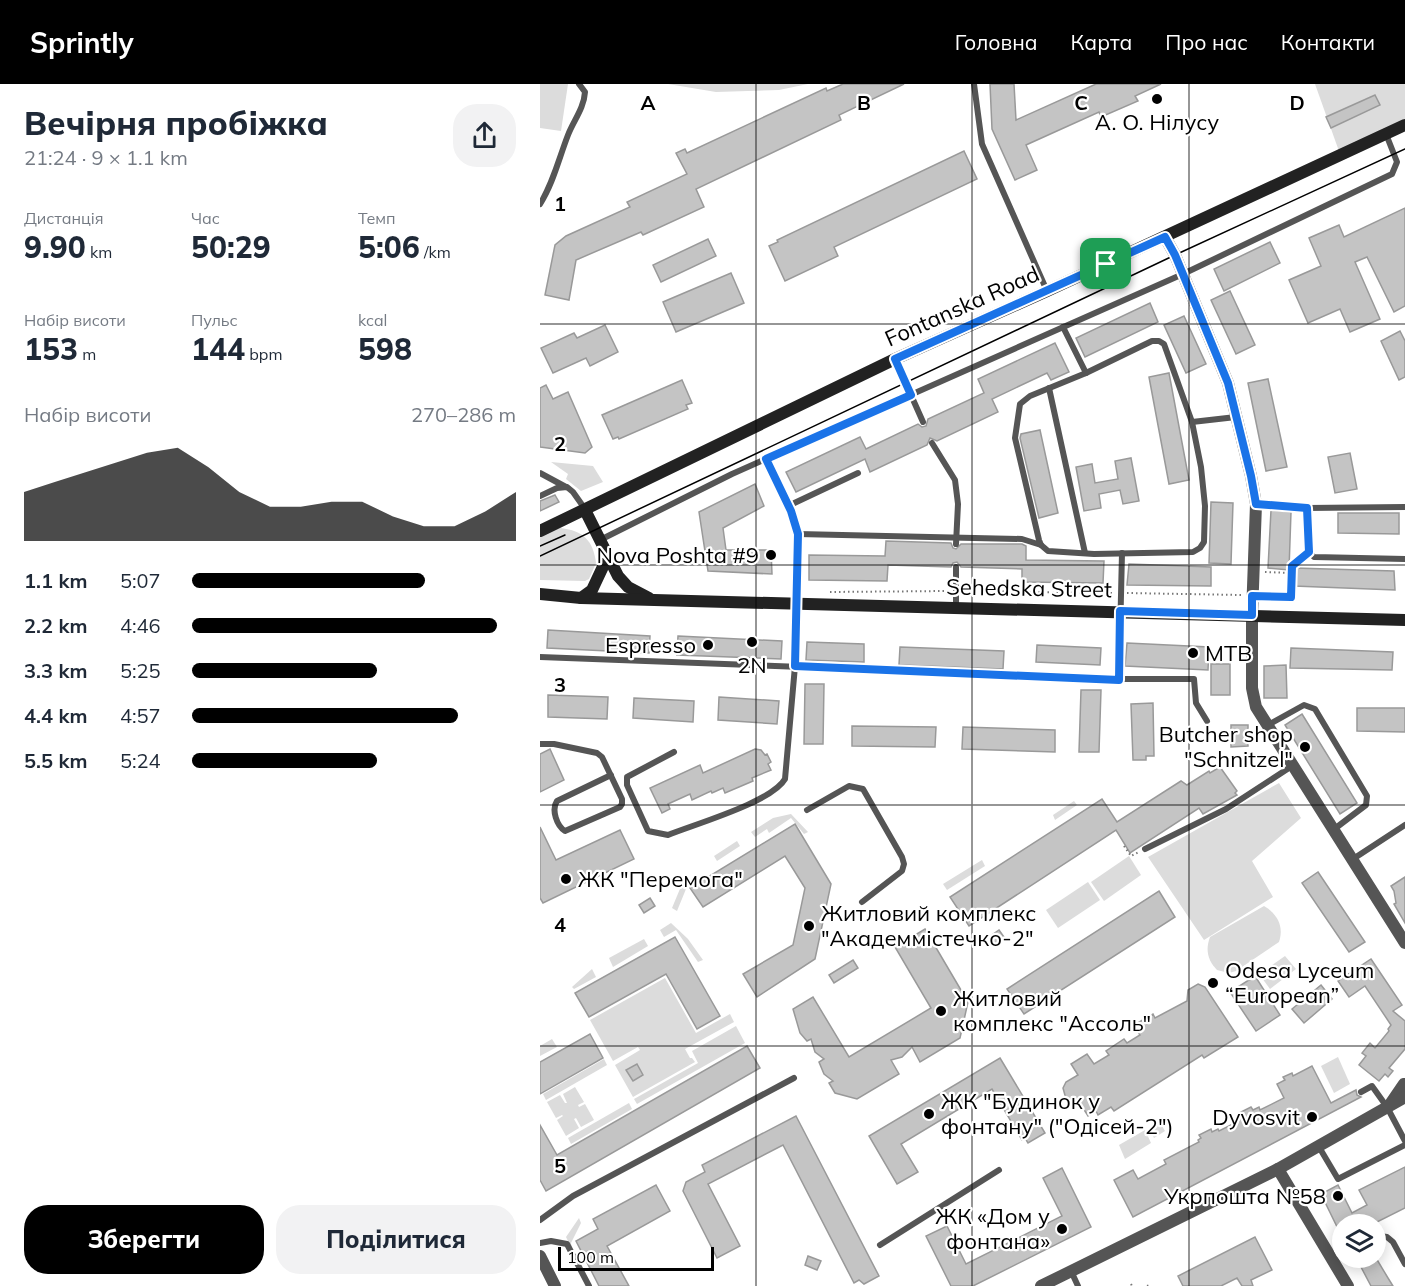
<!DOCTYPE html>
<html lang="uk">
<head>
<meta charset="utf-8">
<style>
  :root { --surface:#fff; --page:#f2f2f3; --text:#1f2937; --muted:#747a83; --accent:#000 }
  body { margin:0; font-family:Mulish,sans-serif; background:var(--page); color:var(--text); height:100vh; display:flex; flex-direction:column; font-size:22px; white-space:nowrap }
  * { box-sizing:border-box; margin:0 }
  p { font-size:20px; color:var(--muted) }
  .icon { flex:none; width:33px; height:33px; fill:none; stroke:currentColor; stroke-width:2; stroke-linecap:round; stroke-linejoin:round }
  .map { position:relative; flex:1; overflow:hidden }
  .drawer { display:flex; flex-direction:column; background:var(--surface); width:540px }
  .drawer>* { flex:none }
  .buttons { position:absolute; left:792px; top:1130px; display:grid; gap:12px }
  .buttons a { display:grid; place-items:center; width:54px; height:54px; border-radius:50%; background:var(--surface); box-shadow:0 3px 15px #0003; font-size:30px }
  .scale { position:absolute; left:18px; bottom:15px; width:156px; box-sizing:border-box; padding-left:6px; border:3px solid #000; border-top:0; font-size:16px; line-height:21px; white-space:nowrap; color:#000; -webkit-text-stroke:4px #fff; paint-order:stroke }
  .pin { position:absolute; display:grid; place-items:center; width:51px; height:51px; color:#fff; margin:-26px; border-radius:12px; box-shadow:0 3px 9px #0006 }
  .round { display:grid; place-items:center; flex:none; width:63px; height:63px; border-radius:24px; background:var(--page) }
  .head { display:flex; align-items:center; justify-content:space-between; height:102px; padding:0 24px }
  h1 { font-size:33px; font-weight:800; line-height:45px }
  .metrics { display:grid; grid-template-columns:repeat(3,1fr); gap:9px; height:102px; padding:6px 24px }
  .metrics div { display:grid; align-content:center }
  .metrics b { font-size:30px; font-weight:800 }
  .metrics small { font-size:16px; font-weight:400 }
  .metrics p { font-size:16px }
  .chart { height:168px; padding:12px 24px }
  .chart p { display:flex; justify-content:space-between }
  .chart svg { width:100%; height:108px; margin-top:6px; fill:var(--accent); opacity:.7 }
  .button { display:flex; gap:12px; margin-top:auto; padding:12px 24px }
  .button a { flex:1; height:69px; border-radius:24px; background:var(--accent); color:#fff; font-size:24px; font-weight:800; line-height:69px; text-align:center }
  .button a+a { background:var(--page); color:var(--text) }
  ul { padding:0 24px; list-style:none; font-size:20px }
  li { display:grid; grid-template-columns:96px 72px 1fr; align-items:center; height:45px }
  li i { height:15px; border-radius:8px; background:var(--accent) }
  header { display:flex; align-items:center; gap:36px; box-sizing:border-box; height:84px; padding:0 30px; background:var(--accent); color:#fff }
  header strong { font-size:28px }
  nav { display:flex; gap:33px; margin-inline-start:auto; font-size:21px }
  main { display:flex; flex:1; min-height:0 }
  .map>svg:first-child { display:block }
  .green { fill:#dcdcdc }
  .building { fill:#c4c4c4; stroke:#999; stroke-width:1.5 }
  .lines { fill:none; stroke-linecap:round; stroke-linejoin:round }
  .path { stroke:#777; stroke-width:2; stroke-dasharray:1.5 3; stroke-linecap:butt }
  .service { stroke:#555; stroke-width:6 }
  .minor { stroke:#555; stroke-width:12 }
  .tertiary { stroke:#555; stroke-width:12 }
  .secondary { stroke:#222; stroke-width:12 }
  .tram { stroke:#000; stroke-width:1.5 }
  .route-casing { stroke:#fff; stroke-width:12 }
  .route { stroke:#1a73e8; stroke-width:8 }
  .grid { fill:none; stroke:#000; stroke-width:1.5; stroke-opacity:0.55 }
  .poi-dot { fill:#000; stroke:#fff; stroke-width:2 }
  .labels { text-anchor:middle; dominant-baseline:central; stroke-width:4.5; stroke-linejoin:round; paint-order:stroke }
  .poi-label { font-size:22px; fill:#000; stroke:#fff; text-anchor:end }
  .street-label { font-size:22px; fill:#000; stroke:#fff }
  .grid-label { font-size:20px; text-anchor:middle; font-weight:bold; fill:#000; stroke:#fff; stroke-width:4.5; stroke-linejoin:round; paint-order:stroke }
</style>
</head>
<body>
<header>
<strong>Sprintly</strong>
<nav><a>Головна</a><a>Карта</a><a>Про нас</a><a>Контакти</a></nav>
</header>
<main>
<section class="drawer">
<div class="head"><div><h1>Вечірня пробіжка</h1><p>21:24 · 9 × 1.1 km</p></div><a class="round"><svg class="icon" aria-label="share" viewBox="0 0 24 24"><path d="M12 15V3M7 8l5-5 5 5M5 13v7h14v-7"/></svg></a></div>
<div class="metrics">
<div><p>Дистанція</p><b>9.90<small> km</small></b></div>
<div><p>Час</p><b>50:29</b></div>
<div><p>Темп</p><b>5:06<small> /km</small></b></div>
</div>
<div class="metrics">
<div><p>Набір висоти</p><b>153<small> m</small></b></div>
<div><p>Пульс</p><b>144<small> bpm</small></b></div>
<div><p>kcal</p><b>598</b></div>
</div>
<div class="chart"><p><span>Набір висоти</span>270–286 m</p>
<svg viewBox="0 0 160 44" preserveAspectRatio="none"><path d="M0 44V24L10 20L20 16L30 12L40 8L50 6L60 14L70 24L80 30L90 30L100 28L110 28L120 34L130 38L140 38L150 32L160 24V44z"/></svg>
</div>
<ul>
<li><b>1.1 km</b>5:07<i style="width:72%"></i></li>
<li><b>2.2 km</b>4:46<i style="width:94%"></i></li>
<li><b>3.3 km</b>5:25<i style="width:57%"></i></li>
<li><b>4.4 km</b>4:57<i style="width:82%"></i></li>
<li><b>5.5 km</b>5:24<i style="width:57%"></i></li>
</ul>
<div class="button"><a>Зберегти</a><a>Поділитися</a></div>
</section>
<div class="map">
<svg width="865" height="1202" viewBox="0 0 865 1202">
  <rect width="100%" height="100%" fill="#fff"/>
  <g class="green">
    <polygon points="0,0 28,0 21,47 0,44"/>
    <polygon points="128,0 268,0 239,6 176,8"/>
    <polygon points="775,0 865,0 865,41 800,70"/>
    <polygon points="11,378 53,382 63,398 41,407 26,395 28,390"/>
    <path d="M21 444C43 447 53 456 56 479L49 495 45 497 0 496V451L13 445Z"/>
    <polygon points="739,699 761,734 712,777 733,813 664,856 608,773"/>
    <polygon points="534,717 537,721 515,736 513,731"/>
    <polygon points="251,730 268,748 264,750 251,734 229,749 227,745 215,753 211,748 233,734"/>
    <polygon points="197,757 200,762 177,777 174,772"/>
    <polygon points="589,772 601,791 564,817 551,798"/>
    <polygon points="442,776 445,782 407,806 403,800"/>
    <polygon points="548,798 560,816 518,844 506,826"/>
    <polygon points="142,800 146,805 137,827 132,824"/>
    <path d="M724 822C738 830 744 843 739 858L696 887 689 889 677 886C668 877 665 866 670 853Z"/>
    <polygon points="131,839 148,855 163,876 158,878 136,846 124,853 120,846"/>
    <polygon points="104,855 108,862 73,883 69,874"/>
    <polygon points="745,872 756,885 730,905 719,890"/>
    <polygon points="52,885 56,893 34,905 32,903"/>
    <polygon points="125,894 156,949 190,930 194,938 145,965 150,974 152,974 155,978 93,1013 75,981 100,966 98,963 73,977 50,936"/>
    <polygon points="196,942 205,959 97,1020 94,1015 158,979 152,967"/>
    <polygon points="12,955 17,963 0,972 0,962"/>
    <polygon points="798,973 810,1000 794,1009 781,982"/>
    <polygon points="64,975 67,981 6,1016 3,1010"/>
    <polygon points="35,1003 44,1018 38,1021 39,1023 45,1020 54,1036 41,1043 36,1034 34,1035 39,1044 26,1052 17,1036 23,1032 22,1031 16,1034 7,1018 20,1011 25,1019 27,1019 23,1010"/>
    <polygon points="89,1019 92,1025 31,1060 28,1054"/>
    <polygon points="619,1037 625,1047 614,1054 609,1044"/>
    <polygon points="605,1046 611,1059 585,1075 579,1061"/>
    <polygon points="39,1134 41,1139 31,1159 32,1165 26,1153"/>
  </g>
  <g class="building">
    <polygon points="303,0 364,0 299,31 301,36 156,105 164,123 103,151 101,148 36,176 29,216 5,211 15,161 26,152 90,123 87,118 147,90 136,69 145,65 147,69 286,4 287,7"/>
    <polygon points="450,0 474,0 476,36 556,0 621,0 595,12 598,17 561,33 559,28 486,61 497,86 475,96 452,45"/>
    <polygon points="835,11 840,21 791,44 786,33"/>
    <polygon points="424,67 437,95 294,163 298,172 245,197 229,162 238,158 237,156"/>
    <polygon points="865,124 865,222 854,228 827,173 815,178 840,235 810,248 800,225 768,239 749,196 781,182 769,154 799,141 804,153"/>
    <polygon points="168,155 176,172 121,198 113,181"/>
    <polygon points="730,158 740,179 684,207 674,185"/>
    <polygon points="191,189 204,219 136,248 123,218"/>
    <polygon points="690,207 715,261 696,270 671,216"/>
    <polygon points="610,219 618,238 545,273 536,254"/>
    <polygon points="644,232 666,280 646,289 624,241"/>
    <polygon points="65,241 78,268 50,282 46,274 13,289 1,264 34,249 37,254"/>
    <polygon points="860,247 865,257 865,293 859,296 841,257"/>
    <polygon points="515,259 529,288 511,296 507,289 452,315 458,328 397,357 390,354 387,361 330,388 325,375 256,408 246,388 320,353 326,365 378,340 382,343 386,342 388,335 444,309 438,295"/>
    <polygon points="629,289 649,396 629,400 609,293"/>
    <polygon points="728,295 747,383 726,387 708,299"/>
    <polygon points="142,296 152,319 146,321 148,325 79,355 78,353 73,355 62,331"/>
    <polygon points="6,301 13,315 28,308 52,363 45,369 0,363 0,304"/>
    <polygon points="500,346 518,429 499,434 480,354 481,350"/>
    <polygon points="810,369 817,405 795,409 788,373"/>
    <polygon points="591,374 599,417 583,420 580,406 559,410 561,424 544,427 536,383 552,380 555,399 578,395 575,377"/>
    <polygon points="215,400 224,422 183,444 186,466 231,466 232,490 168,487 159,428"/>
    <polygon points="15,411 19,418 0,427 0,417"/>
    <polygon points="671,418 693,419 691,480 669,479"/>
    <polygon points="731,426 751,428 749,486 728,484"/>
    <polygon points="798,429 859,429 859,450 798,449"/>
    <polygon points="346,457 411,459 413,464 416,465 421,460 482,460 486,462 486,476 564,477 563,499 482,498 482,485 421,483 417,478 413,479 411,483 348,481 347,497 269,496 269,471 345,472"/>
    <polygon points="589,480 671,483 671,502 587,501"/>
    <polygon points="755,484 854,487 855,506 754,502"/>
    <polygon points="8,546 110,552 109,569 7,564"/>
    <polygon points="138,552 242,557 241,575 137,571"/>
    <polygon points="267,558 324,560 324,578 266,576"/>
    <polygon points="587,559 669,563 668,586 585,582"/>
    <polygon points="497,561 561,564 560,581 496,578"/>
    <polygon points="360,563 464,567 463,585 359,581"/>
    <polygon points="751,564 853,568 852,586 750,584"/>
    <rect x="671" y="580" width="19" height="31"/>
    <polygon points="746,581 747,614 724,614 724,582"/>
    <polygon points="265,600 284,600 283,660 264,660"/>
    <polygon points="541,606 561,606 559,668 539,668"/>
    <polygon points="8,611 68,613 67,635 8,633"/>
    <polygon points="179,613 239,617 237,640 178,636"/>
    <polygon points="94,614 154,617 153,638 93,634"/>
    <polygon points="613,619 614,672 606,672 606,676 593,676 591,620"/>
    <polygon points="817,624 865,624 865,648 817,647"/>
    <polygon points="762,630 817,719 800,730 745,641"/>
    <polygon points="691,641 708,641 708,662 691,663"/>
    <polygon points="312,642 396,643 395,663 312,662"/>
    <polygon points="423,643 515,646 515,668 422,665"/>
    <polygon points="10,665 24,696 0,708 0,670"/>
    <polygon points="215,665 221,666 225,671 227,670 231,678 228,680 231,686 212,694 213,697 185,709 183,704 172,709 171,707 152,716 150,710 128,720 130,725 122,729 110,704 160,681 163,689"/>
    <polygon points="680,683 697,707 695,709 697,711 663,730 659,724 590,769 576,746 429,842 410,813 562,715 577,738 641,697 647,701 669,687 670,689"/>
    <polygon points="255,740 291,800 275,875 217,913 203,890 253,861 265,804 245,772 163,823 150,804"/>
    <polygon points="0,743 16,776 80,746 94,775 3,819 0,814"/>
    <polygon points="778,788 825,858 809,868 762,799"/>
    <polygon points="865,793 865,839 854,820 856,819 854,807 851,802"/>
    <polygon points="619,807 635,833 484,930 467,905"/>
    <polygon points="110,814 115,822 104,829 99,821"/>
    <polygon points="385,845 428,918 420,954 380,978 372,963 362,973 351,976 359,990 317,1015 295,1009 289,999 293,997 284,990 279,978 284,975 275,968 271,955 267,957 260,949 253,925 273,913 309,973 391,924 355,863"/>
    <polygon points="459,846 464,853 454,861 449,853"/>
    <polygon points="135,853 180,932 157,945 126,890 49,933 35,909"/>
    <polygon points="831,875 862,921 853,927 865,937 865,965 849,984 853,987 848,993 845,990 839,997 819,981 826,972 822,969 830,959 835,964 849,947 848,945 851,941 825,902 809,913 798,897"/>
    <polygon points="313,876 318,884 294,899 289,891"/>
    <polygon points="715,892 740,931 716,947 690,908"/>
    <polygon points="658,900 665,903 698,953 664,974 662,971 574,1027 571,1023 558,1031 556,1027 548,1032 538,1016 526,1015 523,1004 526,998 538,991 531,980 547,970 554,980 569,971 566,967 584,955 587,959 600,951 594,941 613,930 615,934 647,917 648,906"/>
    <polygon points="781,901 792,915 764,939 752,925"/>
    <polygon points="50,950 63,974 0,1010 0,978"/>
    <polygon points="207,962 220,984 6,1107 0,1096 0,1041 17,1071"/>
    <polygon points="460,974 505,1049 488,1059 485,1054 482,1056 452,1005 361,1060 378,1088 357,1100 329,1052"/>
    <polygon points="97,980 103,991 93,997 86,986"/>
    <polygon points="772,982 791,1019 816,1006 817,1011 821,1013 593,1133 574,1096 593,1086 598,1095 626,1080 624,1076 659,1058 658,1056 661,1054 659,1051 671,1045 672,1048 678,1045 679,1047 699,1037 697,1034 701,1032 699,1029 711,1023 713,1026 719,1023 720,1026 744,1014 737,1000 745,996 743,993 752,989 753,992"/>
    <polygon points="256,1032 339,1192 324,1200 319,1196 314,1199 243,1061 168,1100 200,1162 177,1174 143,1107 146,1098 165,1088 162,1081"/>
    <polygon points="865,1083 865,1124 833,1140 802,1140 802,1153 781,1110 798,1101 812,1129 827,1121 819,1106"/>
    <polygon points="522,1084 551,1143 433,1202 411,1202 386,1152 407,1142 426,1180 522,1132 503,1094"/>
    <polygon points="116,1101 130,1127 67,1162 89,1202 59,1202 36,1157 58,1145 53,1135"/>
    <polygon points="715,1153 732,1186 711,1196 713,1202 702,1202 697,1194 681,1202 643,1202 638,1192"/>
    <polygon points="268,1172 281,1177 277,1186 265,1181"/>
    <polygon points="836,1174 848,1194 853,1202 831,1202 821,1183"/>
  </g>
  <g class="lines">
    <g class="path">
      <polyline points="725,488 752,489"/>
      <polyline points="422,507 573,509"/>
      <polyline points="290,508 408,507"/>
      <polyline points="587,509 702,511"/>
      <polyline points="722,512 751,513 752,482 764,472"/>
      <polyline points="584,762 591,772 599,768"/>
      <polyline points="591,1200 592,1202"/>
      <polyline points="607,1202 610,1201"/>
    </g>
    <g class="service">
      <polyline points="434,0 442,60 507,207"/>
      <path d="M0 120C13 100 19 74 28 51 34 36 44 24 45 8L39 0"/>
      <polyline points="523,243 546,289"/>
      <polygon points="612,257 619,257 624,260 652,338 661,383 665,422 664,458 660,464 653,468 554,470 508,467 501,461 499,456 475,354 480,320 490,312 546,289"/>
      <polyline points="355,275 383,338"/>
      <polyline points="509,304 545,469"/>
      <polyline points="652,338 696,333"/>
      <polyline points="392,359 415,396 418,420 416,460"/>
      <polyline points="0,389 26,403"/>
      <polyline points="0,412 17,404 27,403 33,408 45,425"/>
      <polyline points="716,420 767,424 865,423"/>
      <polyline points="248,422 318,389"/>
      <polyline points="767,424 768,462 769,468 774,473 865,475"/>
      <polyline points="258,450 482,455 501,461"/>
      <polyline points="60,456 192,390 643,190 852,90 857,78 846,50"/>
      <polyline points="416,483 416,523"/>
      <polyline points="0,573 579,595 654,595 656,619 667,637"/>
      <polyline points="579,595 582,469"/>
      <polyline points="728,641 764,621 775,625 827,712 826,721 793,746"/>
      <path d="M0 660H14L57 669 62 673 82 715V720L80 723 25 747C17 742 11 726 17 717L71 691"/>
      <path d="M134 668 87 693V701L108 747 128 751C155 740 232 718 245 695L255 582 258 450 251 427 226 375"/>
      <polyline points="267,726 309,702 323,705 362,773 364,780 362,787 322,818"/>
      <polyline points="605,765 686,725 752,682"/>
      <polyline points="813,775 865,741"/>
      <polyline points="821,1008 832,1002 847,1023 865,1057"/>
      <polyline points="779,1063 798,1095 865,1061"/>
      <polyline points="0,1136 33,1112 254,994"/>
      <polyline points="836,1155 840,1152 847,1153 853,1158 865,1180"/>
      <polyline points="0,1159 11,1157 27,1160 49,1202"/>
      <polyline points="340,1161 459,1086"/>
      <polyline points="531,1187 538,1202"/>
    </g>
    <g class="minor">
      <polyline points="625,153 635,171 688,299 711,392 716,420 712,531 712,604 716,623 865,859"/>
      <polyline points="738,1085 808,1202"/>
      <polyline points="0,1172 15,1202"/>
    </g>
    <g class="tertiary">
      <polyline points="851,1019 864,1000"/>
      <polyline points="501,1202 738,1085 865,1013"/>
    </g>
    <g class="secondary">
      <polyline points="45,426 78,492 88,503 109,514"/>
      <polyline points="0,447 355,275 507,207 865,41"/>
      <polyline points="0,510 41,514 865,536"/>
      <polyline points="41,514 52,506 68,472"/>
    </g>
    <g class="tram">
      <polyline points="0,462 25,451"/>
      <polyline points="0,472 635,171 865,65"/>
    </g>
  </g>
  <g class="lines">
    <defs>
      <polygon id="route" points="625,153 635,171 688,299 711,392 716,420 767,424 769,468 752,482 751,513 712,512 712,531 580,527 579,596 255,582 258,450 251,427 226,375 371,311 355,275"/>
    </defs>
    <use href="#route" class="route-casing"/>
    <use href="#route" class="route"/>
  </g>
  <path class="grid" d="M216 0V1202M432 0V1202M649 0V1202M0 240H865M0 481H865M0 721H865M0 962H865"/>
  <g class="poi-dot">
    <circle cx="617" cy="15" r="6"/>
    <circle cx="231" cy="471" r="6"/>
    <circle cx="212" cy="558" r="6"/>
    <circle cx="168" cy="561" r="6"/>
    <circle cx="653" cy="569" r="6"/>
    <circle cx="765" cy="663" r="6"/>
    <circle cx="26" cy="795" r="6"/>
    <circle cx="269" cy="842" r="6"/>
    <circle cx="673" cy="899" r="6"/>
    <circle cx="401" cy="927" r="6"/>
    <circle cx="389" cy="1030" r="6"/>
    <circle cx="772" cy="1033" r="6"/>
    <circle cx="798" cy="1112" r="6"/>
    <circle cx="522" cy="1145" r="6"/>
  </g>
  <g class="labels">
    <g class="poi-label">
      <text x="617" y="38" text-anchor="middle">А. О. Нілусу</text>
      <text x="219" y="471">Nova Poshta #9</text>
      <text x="156" y="561">Espresso</text>
      <text x="665" y="569" text-anchor="start">МТВ</text>
      <text x="212" y="581" text-anchor="middle">2N</text>
      <text x="753" y="650">Butcher shop<tspan x="753" dy="25">"Schnitzel"</tspan></text>
      <text x="38" y="795" text-anchor="start">ЖК "Перемога"</text>
      <text x="281" y="829" text-anchor="start">Житловий комплекс<tspan x="281" dy="25">"Академмістечко-2"</tspan></text>
      <text x="685" y="886" text-anchor="start">Odesa Lyceum<tspan x="685" dy="25">“European”</tspan></text>
      <text x="413" y="914" text-anchor="start">Житловий<tspan x="413" dy="25">комплекс "Ассоль"</tspan></text>
      <text x="401" y="1017" text-anchor="start">ЖК "Будинок у<tspan x="401" dy="25">фонтану" ("Одісей-2")</tspan></text>
      <text x="760" y="1033">Dyvosvit</text>
      <text x="786" y="1112">Укрпошта №58</text>
      <text x="510" y="1132">ЖК «Дом у<tspan x="510" dy="25">фонтана»</tspan></text>
    </g>
    <g class="street-label">
      <text transform="translate(422 222) rotate(-24)">Fontanska Road</text>
      <text transform="translate(489 504) rotate(1)">Sehedska Street</text>
    </g>
  </g>
  <g class="grid-label">
    <text x="108" y="26">A</text>
    <text x="324" y="26">B</text>
    <text x="541" y="26">C</text>
    <text x="757" y="26">D</text>
    <text x="20" y="127">1</text>
    <text x="20" y="367">2</text>
    <text x="20" y="608">3</text>
    <text x="20" y="848">4</text>
    <text x="20" y="1089">5</text>
  </g>
</svg>
<div class="buttons">
<a><svg class="icon" aria-label="layers" viewBox="0 0 24 24"><path d="M12 4l9 5-9 5-9-5zM3 14l9 5 9-5"/></svg></a>
</div>
<div class="scale">100 m</div>
<div class="pin" style="left:566px;top:180px;background:#1e9e55"><svg class="icon" aria-label="arrive" viewBox="0 0 24 24"><path d="M6 21V4h12l-3 4 3 4H6"/></svg></div>
</div>
</main>
</body>
</html>
